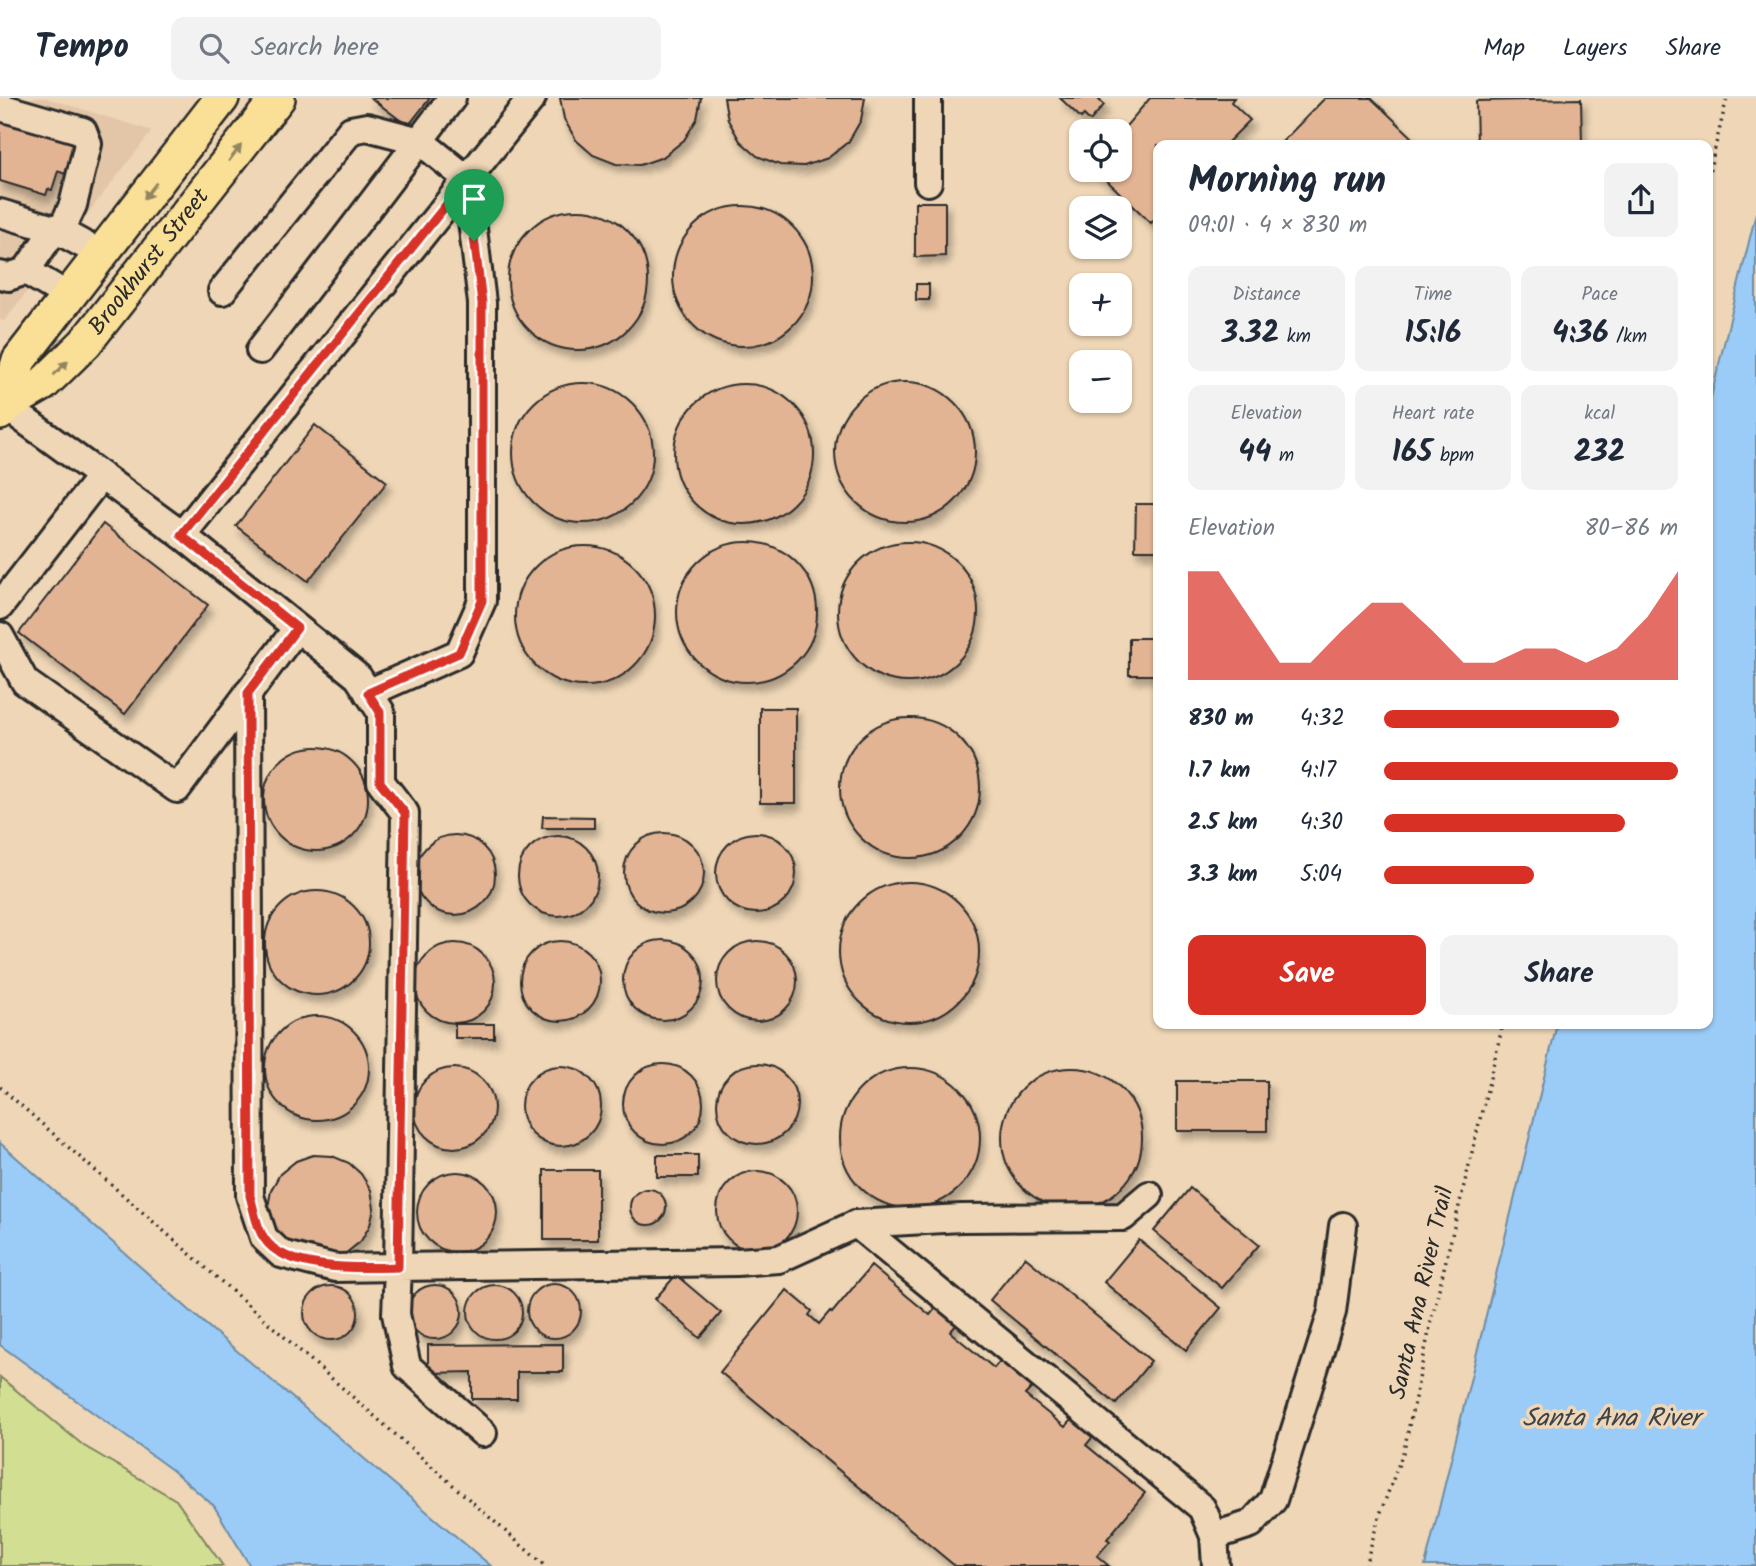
<!DOCTYPE html>
<html lang="en">
<head>
<meta charset="utf-8">
<style>
  :root { --surface:#fff; --page:#f2f2f3; --text:#1f2937; --muted:#747a83; --line:#e0e1e3; --accent:#d93025 }
  body { margin:0; font-family:Kalam,sans-serif; background:var(--page); color:var(--text); height:100vh; display:flex; flex-direction:column; font-size:26px; white-space:nowrap }
  * { box-sizing:border-box; margin:0 }
  p { font-size:23px; color:var(--muted) }
  .icon { flex:none; width:38px; height:38px; fill:none; stroke:currentColor; stroke-width:2; stroke-linecap:round; stroke-linejoin:round }
  .map { position:relative; flex:1; overflow:hidden }
  .sheet { position:absolute; left:1153px; top:42px; width:560px; height:889px; display:flex; flex-direction:column; background:var(--surface); border-radius:14px; box-shadow:0 2px 5px #0004 }
  .sheet>* { flex:none }
  .tools { position:absolute; left:1069px; top:21px; display:grid; gap:14px }
  .tools a { display:grid; place-items:center; width:63px; height:63px; border-radius:14px; background:var(--surface); box-shadow:0 2px 5px #0004; font-size:35px }
  .pin { position:absolute; display:grid; place-items:center; width:60px; height:60px; color:#fff; margin:-72px -30px; border-radius:50% 50% 50% 0; rotate:-45deg; box-shadow:0 0 7px #0007 }
  .pin .icon { rotate:45deg }
  .round { display:grid; place-items:center; flex:none; width:74px; height:74px; border-radius:14px; background:var(--page) }
  .summary { display:flex; align-items:center; justify-content:space-between; height:119px; padding:0 35px }
  h1 { font-size:38px; font-weight:700; line-height:52px }
  .metrics { display:grid; grid-template-columns:repeat(3,1fr); gap:10px; height:119px; padding:7px 35px }
  .metrics div { display:grid; align-content:center; border-radius:14px; background:var(--page); text-align:center }
  .metrics b { font-size:30px; font-weight:700 }
  .metrics small { font-size:19px; font-weight:400 }
  .metrics p { font-size:19px }
  .chart { height:196px; padding:14px 35px }
  .chart p { display:flex; justify-content:space-between }
  .chart svg { width:100%; height:126px; margin-top:7px; fill:var(--accent); opacity:.7 }
  .cta { display:flex; gap:14px; margin-top:auto; padding:14px 35px }
  .cta a { flex:1; height:80px; border-radius:14px; background:var(--accent); color:#fff; font-size:28px; font-weight:700; line-height:80px; text-align:center }
  .cta a+a { background:var(--page); color:var(--text) }
  ul { padding:0 35px; list-style:none; font-size:23px }
  li { display:grid; grid-template-columns:112px 84px 1fr; align-items:center; height:52px }
  li i { height:18px; border-radius:9px; background:var(--accent) }
  header { display:flex; align-items:center; gap:42px; box-sizing:border-box; height:98px; padding:0 35px; background:var(--surface); border-bottom:2px solid var(--line) }
  header strong { font-size:33px }
  nav { display:flex; gap:38px; margin-inline-start:auto; font-size:24px }
  .search { width:490px; height:63px; background:var(--page); display:flex; align-items:center; gap:18px; box-sizing:border-box; padding:0 24px; border-radius:14px; color:var(--muted); font-size:26px }
  .map>svg:first-child { display:block }
  .built { fill:#e2c6a7 }
  .green { fill:#d2de91; stroke:#7e845e; stroke-width:2 }
  .water { fill:#9bccf7; stroke:#6e8ca5; stroke-width:2 }
  .building { fill:#e2b494; stroke:#2b2b2b; stroke-width:2; filter:url(#shadow) }
  .lines { fill:none; stroke-linecap:round; stroke-linejoin:round }
  .minor-casing { stroke:#2b2b2b; stroke-width:32 }
  .major-casing { stroke:#2b2b2b; stroke-width:38 }
  .path { stroke:#2b2b2b; stroke-width:3.5; stroke-dasharray:2 5; stroke-linecap:butt }
  .minor { stroke:#eed6b6; stroke-width:26 }
  .major { stroke:#fadf96; stroke-width:33 }
  .oneway { fill:#928560 }
  .route-casing { stroke:#fff; stroke-width:14 }
  .route { stroke:#d93025; stroke-width:9 }
  .labels { text-anchor:middle; dominant-baseline:central; stroke-width:7; stroke-linejoin:round; paint-order:stroke }
  .street-label { font-size:24px; fill:#2b2b2b; stroke:#eed6b6 }
  .water-label { font-size:26px; font-style:italic; fill:#3c434a; stroke:#eed6b6 }
</style>
</head>
<body>
<header>
<strong>Tempo</strong>
<div class="search"><svg class="icon" aria-label="search" viewBox="0 0 24 24"><circle cx="10" cy="10" r="6"/><path d="M15 15l6 6"/></svg>Search here</div>
<nav><a>Map</a><a>Layers</a><a>Share</a></nav>
</header>
<div class="map">
<svg width="1756" height="1468" viewBox="0 0 1756 1468">
  <defs>
    <filter id="shadow"><feDropShadow dx="4" dy="7" stdDeviation="3.5" flood-color="#0004"/></filter>
  </defs>
  <rect width="100%" height="100%" fill="#eed6b6"/>
  <filter id="ink" filterUnits="userSpaceOnUse"><feTurbulence type="fractalNoise" baseFrequency=".0143" numOctaves="2"/><feDisplacementMap in="SourceGraphic" scale="14" xChannelSelector="R" yChannelSelector="G"/><feConvolveMatrix kernelMatrix="1 2 1 2 8 2 1 2 1" color-interpolation-filters="sRGB"/></filter>
  <g filter="url(#ink)">
    <polygon class="built" points="0,0 46,0 152,33 4,223 0,222"/>
    <polygon class="green" points="0,1279 84,1348 176,1402 223,1468 0,1468"/>
    <g class="water">
      <polygon points="1756,115 1756,1468 1425,1468 1557,926 1708,926 1708,311"/>
      <polygon points="0,1045 204,1225 491,1468 250,1468 214,1408 172,1372 0,1247"/>
    </g>
    <g class="building">
      <polygon points="371,0 430,0 408,28"/>
      <polygon points="560,0 701,0 697,21 684,42 663,59 640,67 616,66 593,57 576,42 564,21"/>
      <polygon points="724,0 865,0 861,22 849,43 828,60 804,68 780,67 757,58 740,43 728,22"/>
      <polygon points="1060,0 1101,0 1099,2 1104,7 1090,23 1084,17 1081,20"/>
      <polygon points="1150,0 1234,0 1231,4 1250,22 1225,47 1158,47 1158,117 1151,125 1096,72 1120,72 1120,35"/>
      <polygon points="1325,0 1371,0 1411,38 1402,47 1279,47"/>
      <polygon points="1581,1 1582,47 1477,47 1476,3"/>
      <polygon points="0,11 77,40 65,76 58,73 52,92 48,91 46,97 0,83"/>
      <polygon points="915,104 945,104 945,158 915,159"/>
      <circle cx="743" cy="178" r="70"/>
      <circle cx="578" cy="182" r="70"/>
      <rect x="916" y="186" width="13" height="16"/>
      <circle cx="905" cy="354" r="70"/>
      <circle cx="583" cy="355" r="70"/>
      <circle cx="744" cy="356" r="70"/>
      <polygon points="315,327 387,384 308,483 236,428"/>
      <polygon points="1136,406 1158,406 1158,452 1135,452"/>
      <polygon points="103,426 208,507 125,616 19,535"/>
      <circle cx="747" cy="514" r="70"/>
      <circle cx="908" cy="514" r="70"/>
      <circle cx="585" cy="518" r="70"/>
      <rect x="1129" y="540" width="29" height="37"/>
      <rect x="760" y="610" width="36" height="95"/>
      <circle cx="910" cy="690" r="70"/>
      <circle cx="316" cy="701" r="52"/>
      <polygon points="543,718 594,719 594,730 542,730"/>
      <circle cx="664" cy="775" r="40"/>
      <circle cx="756" cy="775" r="40"/>
      <circle cx="455" cy="777" r="40"/>
      <circle cx="558" cy="778" r="40"/>
      <circle cx="909" cy="854" r="70"/>
      <circle cx="317" cy="845" r="52"/>
      <circle cx="663" cy="882" r="40"/>
      <circle cx="560" cy="883" r="40"/>
      <circle cx="757" cy="883" r="40"/>
      <circle cx="455" cy="885" r="40"/>
      <circle cx="317" cy="970" r="52"/>
      <rect x="455" y="926" width="39" height="14"/>
      <circle cx="757" cy="1006" r="40"/>
      <circle cx="663" cy="1006" r="40"/>
      <circle cx="561" cy="1008" r="40"/>
      <circle cx="1072" cy="1040" r="70"/>
      <circle cx="910" cy="1040" r="70"/>
      <circle cx="454" cy="1010" r="40"/>
      <rect x="1177" y="983" width="90" height="50"/>
      <polygon points="313,1057 332,1058 349,1065 361,1076 371,1092 374,1110 370,1127 361,1143 345,1156 328,1162 279,1141 271,1127 268,1110 271,1092 280,1076 296,1063"/>
      <rect x="657" y="1057" width="41" height="22"/>
      <rect x="544" y="1072" width="54" height="70"/>
      <circle cx="757" cy="1113" r="40"/>
      <circle cx="457" cy="1114" r="40"/>
      <polygon points="1190,1090 1259,1147 1222,1190 1154,1133"/>
      <circle cx="648" cy="1109" r="18"/>
      <polygon points="1139,1142 1221,1210 1186,1252 1104,1184"/>
      <polygon points="1025,1159 1151,1263 1116,1306 990,1202"/>
      <polygon points="871,1168 930,1217 939,1206 960,1223 950,1234 994,1270 1004,1258 1036,1285 1025,1297 1065,1329 1075,1317 1096,1335 1086,1347 1145,1395 1107,1441 1110,1443 1097,1458 1109,1468 955,1468 720,1274 787,1192 812,1213 809,1217 819,1226 830,1213 832,1215"/>
      <polygon points="676,1177 721,1215 700,1240 655,1201"/>
      <circle cx="554" cy="1213" r="27"/>
      <circle cx="495" cy="1214" r="27"/>
      <circle cx="435" cy="1214" r="27"/>
      <circle cx="331" cy="1215" r="27"/>
      <polygon points="563,1246 563,1274 517,1274 517,1301 472,1301 472,1274 428,1275 428,1247"/>
    </g>
    <g class="lines">
      <defs>
        <g id="minor">
          <polyline points="0,9 83,33 88,46 73,107 65,124 47,142 26,173 8,179 0,177"/>
          <polyline points="928,84 928,0"/>
          <polyline points="0,115 57,132 101,156"/>
          <polyline points="26,173 68,198"/>
          <polyline points="222,193 351,32 367,29 420,43 467,81 482,205 482,503 459,555 368,595"/>
          <polyline points="260,252 452,0"/>
          <polyline points="0,304 182,437 358,579 381,614 381,684 405,715 398,1169 335,1170 281,1156 264,1140 250,1098 248,595"/>
          <polyline points="182,437 532,0"/>
          <polyline points="0,508 101,378"/>
          <polyline points="0,538 25,584 177,691 297,530"/>
          <polyline points="856,1126 1202,1410 1214,1438 1216,1468"/>
          <polyline points="483,1335 407,1268 396,1216 398,1169 737,1164 779,1161 856,1126 961,1120 1123,1119 1149,1097"/>
          <polyline points="1214,1438 1251,1426 1273,1402 1332,1214 1343,1128"/>
        </g>
        <g id="major">
          <path id="s1" d="M5 308 43 286 85 245 278 0"/>
          <polyline points="0,315 5,308 19,262 222,0"/>
        </g>
      </defs>
      <use href="#minor" class="minor-casing"/>
      <use href="#major" class="major-casing"/>
      <g class="path">
        <polyline points="1708,79 1727,0"/>
        <polyline points="0,989 545,1468"/>
        <polyline points="1365,1468 1379,1419 1404,1352 1431,1224 1503,926"/>
      </g>
      <use href="#minor" class="minor"/>
      <use href="#major" class="major"/>
    </g>
    <defs><path id="oneway-solid" d="M-6-.8H1V-3.2L6.5 0L1 3.2V.8H-6Z" transform="scale(1.75)"/></defs>
    <g class="oneway">
      <use href="#oneway-solid" transform="translate(235 55) rotate(-52)"/>
      <use href="#oneway-solid" transform="translate(150 93) rotate(128)"/>
      <use href="#oneway-solid" transform="translate(61 270) rotate(-44)"/>
    </g>
  </g>
  <g class="lines" filter="url(#ink)">
    <defs>
      <path id="route" d="M467 81 482 205V503L459 555 368 595 380 614V684L405 715 398 1169C363 1170 285 1174 264 1140 256 1129 254 1111 250 1098L248 595 297 530 181 437Z"/>
    </defs>
    <use href="#route" class="route-casing"/>
    <use href="#route" class="route"/>
  </g>
  <g class="labels">
    <g class="street-label">
      <text stroke="none"><textPath href="#s1" startOffset="206">Brookhurst Street</textPath></text>
      <text transform="translate(1422 1195) rotate(-77)">Santa Ana River Trail</text>
    </g>
    <g class="water-label">
      <text x="1611" y="1321">Santa Ana River</text>
    </g>
  </g>
</svg>
<div class="tools">
<a><svg class="icon" aria-label="locate" viewBox="0 0 24 24"><circle cx="12" cy="12" r="6"/><path d="M12 2v4M12 18v4M2 12h4M18 12h4"/></svg></a>
<a><svg class="icon" aria-label="layers" viewBox="0 0 24 24"><path d="M12 4l9 5-9 5-9-5zM3 14l9 5 9-5"/></svg></a>
<a>+</a>
<a>−</a>
</div>
<div class="pin" style="left:474px;top:143px;background:#1e9e55"><svg class="icon" aria-label="arrive" viewBox="0 0 24 24"><path d="M6 21V4h12l-3 4 3 4H6"/></svg></div>
<section class="sheet">
<div class="summary"><div><h1>Morning run</h1><p>09:01 · 4 × 830 m</p></div><a class="round"><svg class="icon" aria-label="share" viewBox="0 0 24 24"><path d="M12 15V3M7 8l5-5 5 5M5 13v7h14v-7"/></svg></a></div>
<div class="metrics">
<div><p>Distance</p><b>3.32<small> km</small></b></div>
<div><p>Time</p><b>15:16</b></div>
<div><p>Pace</p><b>4:36<small> /km</small></b></div>
</div>
<div class="metrics">
<div><p>Elevation</p><b>44<small> m</small></b></div>
<div><p>Heart rate</p><b>165<small> bpm</small></b></div>
<div><p>kcal</p><b>232</b></div>
</div>
<div class="chart"><p><span>Elevation</span>80–86 m</p>
<svg viewBox="0 0 160 44" preserveAspectRatio="none"><path d="M0 44V6L10 6L20 22L30 38L40 38L50 27L60 17L70 17L80 27L90 38L100 38L110 33L120 33L130 38L140 33L150 22L160 6V44z"/></svg>
</div>
<ul>
<li><b>830 m</b>4:32<i style="width:80%"></i></li>
<li><b>1.7 km</b>4:17<i style="width:100%"></i></li>
<li><b>2.5 km</b>4:30<i style="width:82%"></i></li>
<li><b>3.3 km</b>5:04<i style="width:51%"></i></li>
</ul>
<div class="cta"><a>Save</a><a>Share</a></div>
</section>
</div>
</body>
</html>
